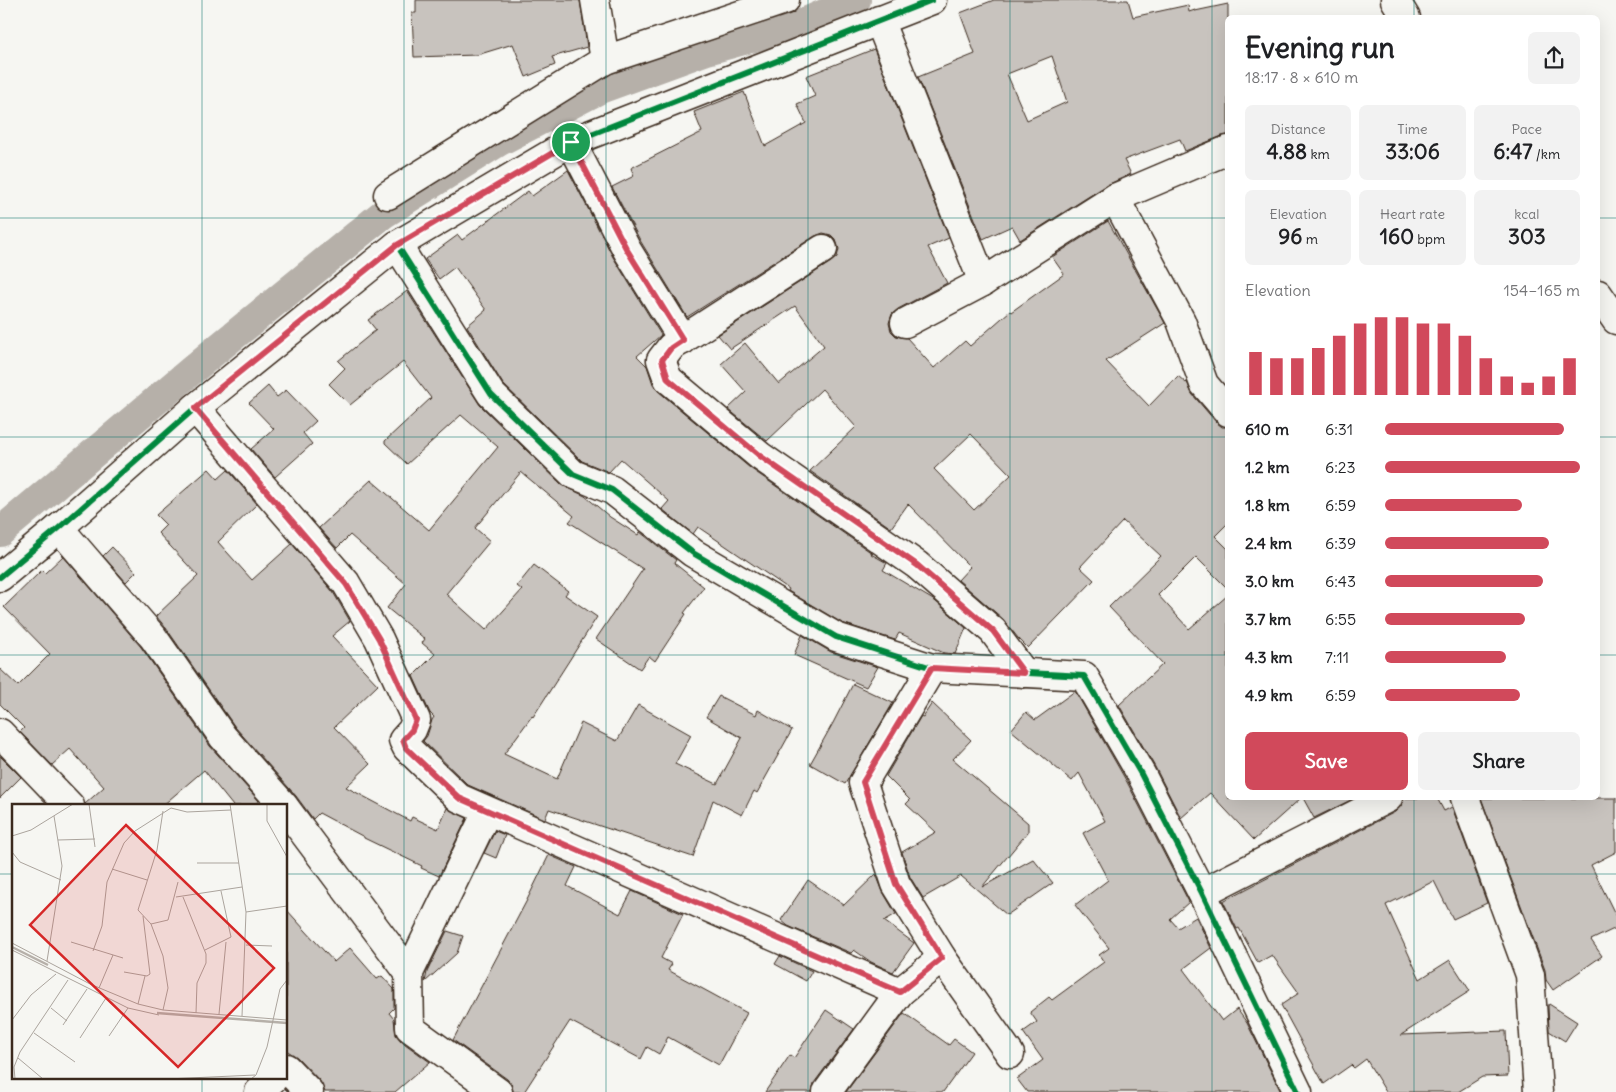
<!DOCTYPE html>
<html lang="en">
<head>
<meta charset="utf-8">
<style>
  :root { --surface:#fff; --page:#f2f2f2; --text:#202124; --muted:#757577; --accent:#d1495b }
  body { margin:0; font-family:Delius,sans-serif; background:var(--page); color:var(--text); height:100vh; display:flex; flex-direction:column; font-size:19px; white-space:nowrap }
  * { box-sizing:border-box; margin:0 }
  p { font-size:16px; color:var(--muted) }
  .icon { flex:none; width:28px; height:28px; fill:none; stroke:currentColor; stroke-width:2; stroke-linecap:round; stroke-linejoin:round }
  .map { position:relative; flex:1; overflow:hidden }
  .panel { position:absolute; left:1225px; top:15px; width:375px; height:785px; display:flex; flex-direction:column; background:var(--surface); border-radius:8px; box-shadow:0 5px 20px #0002 }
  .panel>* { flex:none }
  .pin { position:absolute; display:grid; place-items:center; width:42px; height:42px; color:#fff; margin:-21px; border:2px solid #fff; border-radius:50%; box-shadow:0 1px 5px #0007 }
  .round { display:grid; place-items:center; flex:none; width:52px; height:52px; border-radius:8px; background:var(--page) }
  .summary { display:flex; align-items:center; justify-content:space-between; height:85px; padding:0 20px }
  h1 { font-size:28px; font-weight:800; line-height:38px }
  .figures { display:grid; grid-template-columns:repeat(3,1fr); gap:8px; height:85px; padding:5px 20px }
  .figures div { display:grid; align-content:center; border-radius:8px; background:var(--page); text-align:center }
  .figures b { font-size:21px; font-weight:800 }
  .figures small { font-size:14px; font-weight:400 }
  .figures p { font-size:14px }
  .chart { height:140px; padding:10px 20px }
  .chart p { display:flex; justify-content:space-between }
  .chart svg { width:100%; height:90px; margin-top:5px; stroke:var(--accent); stroke-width:6 }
  .button { display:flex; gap:10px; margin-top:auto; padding:10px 20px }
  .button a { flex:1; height:58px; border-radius:8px; background:var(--accent); color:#fff; font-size:20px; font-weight:800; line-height:58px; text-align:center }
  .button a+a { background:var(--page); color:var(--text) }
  ul { padding:0 20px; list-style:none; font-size:16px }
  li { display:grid; grid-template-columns:80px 60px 1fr; align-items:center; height:38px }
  li i { height:12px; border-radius:6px; background:var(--accent) }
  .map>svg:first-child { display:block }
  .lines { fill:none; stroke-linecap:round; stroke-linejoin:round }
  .canal { stroke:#b6b0a9; stroke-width:30 }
  .building { fill:#c8c3be; stroke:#3b2a1e; fill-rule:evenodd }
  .minor-casing { stroke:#3b2a1e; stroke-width:31 }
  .minor { stroke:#f6f6f2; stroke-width:28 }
  .cycleway-casing { stroke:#f6f6f2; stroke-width:9 }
  .cycleway { stroke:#00873e; stroke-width:6 }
  .route-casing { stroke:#fff; stroke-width:10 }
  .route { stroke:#d1495b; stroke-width:6 }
  .grid { fill:none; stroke:#0f766e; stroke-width:1; stroke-opacity:0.55 }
  .inset-river { fill:none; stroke:#b6b0a9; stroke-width:2.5 }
  .inset-road { fill:none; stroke:#aba49d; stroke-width:1 }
  .view { fill:#d62828; fill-opacity:0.15; stroke:#d62828; stroke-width:2.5 }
  .inset-edge { fill:none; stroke:#3b2a1e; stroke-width:2.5 }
</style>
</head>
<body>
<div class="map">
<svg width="1616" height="1092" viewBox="0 0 1616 1092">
  <rect width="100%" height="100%" fill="#f6f6f2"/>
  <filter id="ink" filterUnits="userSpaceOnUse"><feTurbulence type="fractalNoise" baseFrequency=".02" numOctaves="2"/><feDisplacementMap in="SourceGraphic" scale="10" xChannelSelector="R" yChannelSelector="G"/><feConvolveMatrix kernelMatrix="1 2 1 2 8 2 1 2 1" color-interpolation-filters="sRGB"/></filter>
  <g filter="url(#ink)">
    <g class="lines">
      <polyline class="canal" points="0,532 210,355 383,214 498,142 600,89 707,50 801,24 856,0"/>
    </g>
    <g class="building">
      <polygon points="416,0 580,0 587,47 552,57 555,65 526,77 513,44 477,55 414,57 412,13 416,13"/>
      <path d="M994 0H1128L1133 17 1188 5 1189 12 1195 10V11L1228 4V135L1222 136 1185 151 1180 139 1124 160 1131 174 1107 185 1020 240 1012 226 983 239 918 77 975 54 960 13ZM1052 56 1067 102 1027 120 1007 74Z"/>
      <path d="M874 49 949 238 928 247 947 283 898 309 892 314 889 323 891 331 896 336 907 338 934 368 965 341 970 346 1010 311 1011 312 1064 274 1052 257 1108 221 1165 323 1106 361 1149 406 1178 376 1186 383 1187 382 1192 394 1216 422 1222 427H1228V523L1215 536 1228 549V589L1196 557 1158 595 1189 629 1228 595V798H1301L1254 840 1210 793 1181 818 1155 767 1119 705 1163 664 1109 607 1161 556 1123 521 1080 567 1094 580 1028 648 1018 638 1003 619 958 580 970 567 908 504 891 528 810 471 856 427 822 389 767 441 728 409 746 392 721 364 745 343 779 384 824 346 795 306 730 349 718 335 831 262 837 257 839 249 836 240 831 235 823 233 815 236 687 317 641 242 612 187 634 176 631 168 702 132 694 112 744 92 765 146 806 123 797 104 815 96 806 76ZM971 434 1011 475 974 510 934 469Z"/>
      <polygon points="568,170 613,257 661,335 637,356 647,366 653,384 658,391 750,468 872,553 871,554 887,563 883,570 935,601 966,628 955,654 944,653 899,633 895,640 842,623 788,591 789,589 698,527 693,534 662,509 669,501 621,459 609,472 582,461 503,384 467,326 486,310 455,267 439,279 425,259 458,235 462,240 528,191 532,196"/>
      <polygon points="407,291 480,405 562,485 585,496 610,517 638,535 640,532 676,560 674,563 704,587 684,613 686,614 655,661 649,656 640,669 596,639 643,569 569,522 574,516 521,472 475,528 490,541 446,594 486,630 522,590 517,586 534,565 568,591 565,595 597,617 533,717 532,716 504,754 557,779 581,723 617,741 638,705 691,735 675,764 717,784 742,738 706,717 719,696 756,715 758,710 792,730 757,793 754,791 742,815 713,800 693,857 549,809 545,819 468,785 423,741 427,736 432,720 434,717 430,713 413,676 435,654 422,643 425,639 387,608 406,584 350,535 337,548 319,528 371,480 429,530 498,447 461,415 407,464 385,443 385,441 431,398 403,362 350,405 329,384 345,368 338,361 376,330 368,320"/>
      <polygon points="268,386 277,397 286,390 316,421 303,433 312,444 275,477 251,449 274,429 249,403"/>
      <polygon points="209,469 218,479 228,470 257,504 218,542 252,580 292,544 333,592 350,621 332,636 378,685 334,727 370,764 346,787 410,821 412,817 438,829 447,808 467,818 439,876 421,868 422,866 364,838 364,837 319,813 313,819 296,796 235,727 166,628 156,616 198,576 158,533 166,525 156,515"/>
      <polygon points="112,547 136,572 126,582 103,556"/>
      <polygon points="63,556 141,647 210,746 259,801 252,806 233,806 204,770 162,806 85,806 85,804 104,787 70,749 52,765 20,732 24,728 0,704 0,669 18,686 50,654 4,607 42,570 45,573"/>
      <polygon points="802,635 831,652 878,667 866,687 794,655"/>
      <polygon points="853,684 893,703 845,784 810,764 833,723"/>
      <polygon points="1075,691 1127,782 1189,902 1170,919 1178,928 1196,917 1211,948 1183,969 1222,1021 1237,1009 1247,1023 1281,1092 1027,1092 1017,1079 1043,1060 1023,1032 1037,1022 1030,1012 1049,997 1052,1000 1104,962 1099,955 1109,948 1075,905 1108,880 1083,833 1105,821 1079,773 1072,781 1011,730 1026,712 1035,720"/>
      <polygon points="932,703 971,740 953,759 1028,823 1028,832 982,887 1033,859 1053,883 1007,915 961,876 923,898 910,877 902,852 936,832 906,804 910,800 886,776 921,716 923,717"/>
      <polygon points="0,756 21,777 0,798"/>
      <polygon points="1303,798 1355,798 1314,818"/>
      <polygon points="1403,798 1437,798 1444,811 1452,807 1487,903 1453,919 1434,881 1386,905 1420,979 1450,960 1470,991 1401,1035 1506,1031 1508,1076 1482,1077 1458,1092 1386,1092 1366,1059 1354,1068 1351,1065 1324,1084 1281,1005 1299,993 1272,955 1258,963 1239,928 1237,929 1223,901 1395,812 1401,806"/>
      <polygon points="1481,798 1616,798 1616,852 1591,865 1616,916 1616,928 1591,940 1602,956 1553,990 1546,980 1545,970"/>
      <polygon points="495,831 505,835 496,858 484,853"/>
      <polygon points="549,855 576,867 567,886 620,914 632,891 683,914 661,958 672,964 668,970 747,1013 719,1065 668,1037 659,1054 647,1047 641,1059 570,1021 524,1092 513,1092 512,1085 507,1079 453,1040 526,902"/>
      <polygon points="876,874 883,892 896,914 884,921 914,943 893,972 871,962 854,950 851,953 788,926 781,920 808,880 844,905"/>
      <polygon points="286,909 334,962 350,948 377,979 382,976 394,989 394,1008 389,1013 394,1019 396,1035 401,1041 430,1062 395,1092 325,1092 320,1081 297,1057 286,1050"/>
      <polygon points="447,931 463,936 457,953 425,982 427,972"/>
      <polygon points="780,956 812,971 806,981 775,964"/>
      <polygon points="1549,1004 1577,1022 1565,1041 1549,1031 1548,1006"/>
      <polygon points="826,1010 854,1029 814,1083 812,1092 765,1092 790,1055 794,1058"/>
      <polygon points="904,1013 949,1045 954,1039 972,1052 943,1092 846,1092"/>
    </g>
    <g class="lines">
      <defs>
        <g id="minor">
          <polyline points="595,0 605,60"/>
          <polyline points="1395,0 1406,18"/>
          <polyline points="879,20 983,282"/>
          <polyline points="571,142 627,250 683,340"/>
          <polyline points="388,195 605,60 785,0"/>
          <polyline points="1115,198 1181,321 1204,384 1228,412"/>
          <polyline points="397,245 491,394 573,474 612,490 693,553 836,637 932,668 1084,676 1141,774 1202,893 1298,1092"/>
          <polyline points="823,249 671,347 661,360 668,379 760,456 917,565 993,631 1024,673"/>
          <polyline points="1598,294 1616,320"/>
          <polyline points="905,323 983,282 1115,198 1228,150"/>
          <polyline points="195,408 346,583 379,639 416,720 412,730 403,740 407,748 459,798 900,992"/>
          <polyline points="59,528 153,637 223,737 284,806"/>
          <polyline points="0,577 59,528 195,408 397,245 571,142 932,0"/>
          <polyline points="932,668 863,783 896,884 942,958 1010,1054"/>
          <polyline points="0,733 70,806"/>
          <polyline points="1465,798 1530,975 1538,1092"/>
          <polyline points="286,809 409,973"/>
          <polyline points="487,812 409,973 410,1028 498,1092"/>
          <polyline points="1202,893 1388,798"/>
          <polyline points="286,1068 309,1092"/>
          <polyline points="259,1092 274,1078"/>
          <polyline points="827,1092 900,992 942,958"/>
        </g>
      </defs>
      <use href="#minor" class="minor-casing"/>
      <use href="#minor" class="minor"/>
      <defs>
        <g id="cycleway">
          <polyline points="397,245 491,394 573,474 612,490 693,553 836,637 932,668 1084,676 1141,774 1202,893 1298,1092"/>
          <polyline points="0,577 59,528 195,408 397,245 571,142 932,0"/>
        </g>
      </defs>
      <use href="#cycleway" class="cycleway-casing"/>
      <use href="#cycleway" class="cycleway"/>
    </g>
  </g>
  <g class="lines" filter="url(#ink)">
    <defs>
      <polygon id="route" points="571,142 627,250 683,340 671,348 662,360 668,379 760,456 917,565 993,631 1024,673 932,668 863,782 896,884 942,958 900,992 459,798 406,748 403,740 412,730 416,720 379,639 346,584 195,408 397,245"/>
    </defs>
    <use href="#route" class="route-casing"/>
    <use href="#route" class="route"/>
  </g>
  <path class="grid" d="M202 0V806M404 0V1092M606 0V1092M808 0V1092M1010 0V1092M1212 0V1092M1414 0V18M0 218H1228M1598 218H1616M0 437H1228M1598 437H1616M0 655H1228M1598 655H1616M1414 798V1092M0 874H14M286 874H1616M202 1078V1092"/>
  <g transform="translate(12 804)">
    <rect width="275" height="275" fill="#f6f6f2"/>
    <path class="inset-river" d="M0 143 36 161M145 209 275 219"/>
    <path class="inset-road" d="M77 0 83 43M218 0 234 108 230 212M255 0V17L275 53M151 7 145 46 126 106 139 120 151 152 156 184 151 206M0 32 19 26 61 0M46 36 83 35M0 48 8 58 49 76M185 59H227M100 65 135 76M164 93 230 83M171 93 194 150V159L185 179 184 209M234 108 275 102M139 120 156 116 166 78M59 138 111 154M0 139 78 180 126 200 151 206 275 216M234 141 260 142M0 146 116 204 147 211M193 146 219 133 209 87M81 147 90 122 95 78 112 39 123 27 159 4 175 8 219 6M35 157 50 62 42 12M112 168 135 172 138 170 131 112M87 184 101 151M126 200 133 172M39 204 55 217M207 210 214 138M0 216 19 191 44 170M51 221 75 185M22 229 63 258M97 232 116 204M68 234 94 194M6 254 31 275M3 275 2 263 8 248 56 176M155 275 243 271M239 275 244 271 255 243 268 185 275 176"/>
    <path class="view" d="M114 21 262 164 166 263 18 121Z"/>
    <rect width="275" height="275" class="inset-edge"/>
  </g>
</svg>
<div class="pin" style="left:571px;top:142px;background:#1e9e55"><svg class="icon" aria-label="arrive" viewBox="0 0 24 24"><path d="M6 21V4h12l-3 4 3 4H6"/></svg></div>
<section class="panel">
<div class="summary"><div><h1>Evening run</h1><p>18:17 · 8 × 610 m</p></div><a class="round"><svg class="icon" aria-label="share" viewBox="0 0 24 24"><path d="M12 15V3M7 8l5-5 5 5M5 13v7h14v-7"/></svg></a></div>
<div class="figures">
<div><p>Distance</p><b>4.88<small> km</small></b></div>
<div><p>Time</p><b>33:06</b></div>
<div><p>Pace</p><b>6:47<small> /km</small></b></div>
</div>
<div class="figures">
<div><p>Elevation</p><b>96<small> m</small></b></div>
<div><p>Heart rate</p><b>160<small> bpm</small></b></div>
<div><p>kcal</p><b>303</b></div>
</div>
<div class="chart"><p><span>Elevation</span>154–165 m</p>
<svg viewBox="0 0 160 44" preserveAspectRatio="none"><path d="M5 44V23M15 44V26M25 44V26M35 44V21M45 44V15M55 44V9M65 44V6M75 44V6M85 44V9M95 44V9M105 44V15M115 44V26M125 44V35M135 44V38M145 44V35M155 44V26"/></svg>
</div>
<ul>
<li><b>610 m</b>6:31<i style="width:92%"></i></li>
<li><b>1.2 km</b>6:23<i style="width:100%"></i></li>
<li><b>1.8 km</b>6:59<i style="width:70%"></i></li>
<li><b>2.4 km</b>6:39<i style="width:84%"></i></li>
<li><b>3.0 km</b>6:43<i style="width:81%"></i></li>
<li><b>3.7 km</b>6:55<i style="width:72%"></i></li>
<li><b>4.3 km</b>7:11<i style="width:62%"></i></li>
<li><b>4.9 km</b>6:59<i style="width:69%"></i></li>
</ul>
<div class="button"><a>Save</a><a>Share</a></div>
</section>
</div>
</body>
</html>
